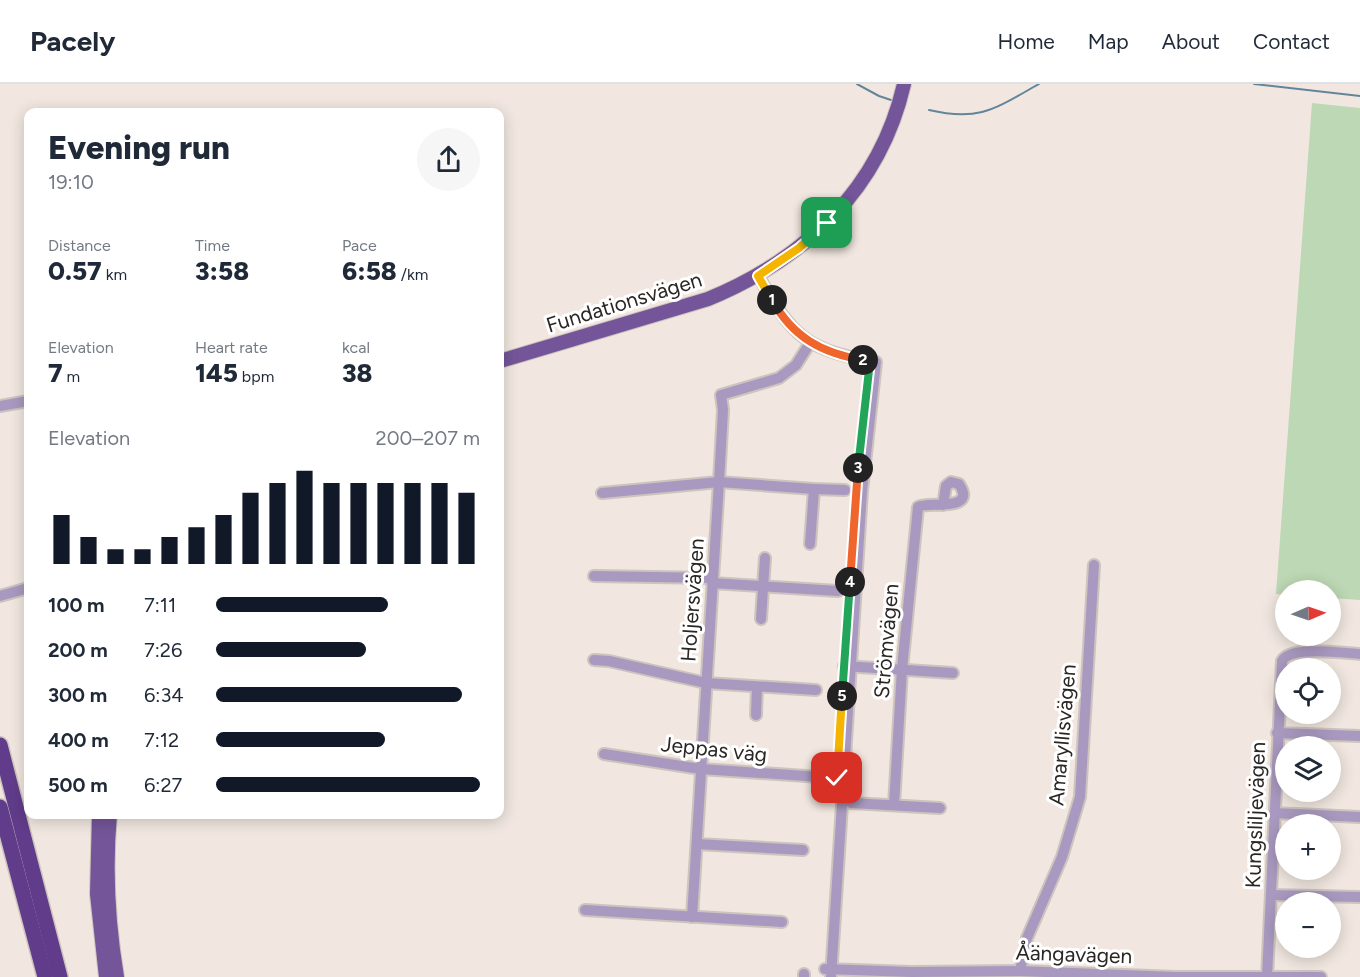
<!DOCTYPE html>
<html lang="en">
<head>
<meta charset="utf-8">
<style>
  :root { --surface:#fff; --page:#f6f6f7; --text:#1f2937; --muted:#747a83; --line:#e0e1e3; --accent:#111827 }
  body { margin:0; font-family:Figtree,sans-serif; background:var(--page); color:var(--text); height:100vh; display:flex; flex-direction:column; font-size:22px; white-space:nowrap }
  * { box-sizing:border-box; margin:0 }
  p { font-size:20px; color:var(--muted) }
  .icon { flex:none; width:33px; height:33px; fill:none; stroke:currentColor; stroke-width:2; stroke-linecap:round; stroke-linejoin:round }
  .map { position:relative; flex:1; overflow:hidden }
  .panel { position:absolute; left:24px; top:24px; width:480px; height:711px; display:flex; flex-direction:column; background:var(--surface); border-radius:12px; box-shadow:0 3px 15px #0003 }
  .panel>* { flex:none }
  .needle { width:39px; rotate:88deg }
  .controls { position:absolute; left:1275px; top:496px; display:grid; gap:12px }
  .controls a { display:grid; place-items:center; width:66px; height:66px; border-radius:50%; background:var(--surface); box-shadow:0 3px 15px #0003; font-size:30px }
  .pin { position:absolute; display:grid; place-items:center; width:51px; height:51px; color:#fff; margin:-26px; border-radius:12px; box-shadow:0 3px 9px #0006 }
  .km { position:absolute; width:30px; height:30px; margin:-15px; border-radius:50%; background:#222; color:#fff; font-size:16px; line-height:30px; text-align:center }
  .round { display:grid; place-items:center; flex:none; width:63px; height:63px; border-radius:32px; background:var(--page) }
  .headline { display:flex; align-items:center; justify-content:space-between; height:102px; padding:0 24px }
  h1 { font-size:33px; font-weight:800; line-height:45px }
  .stats { display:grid; grid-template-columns:repeat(3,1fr); gap:9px; height:102px; padding:6px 24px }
  .stats div { display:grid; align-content:center }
  .stats b { font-size:26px; font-weight:800 }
  .stats small { font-size:16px; font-weight:400 }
  .stats p { font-size:16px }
  .chart { height:168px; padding:12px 24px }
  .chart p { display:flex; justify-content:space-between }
  .chart svg { width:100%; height:108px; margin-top:6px; stroke:var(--accent); stroke-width:6 }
  ul { padding:0 24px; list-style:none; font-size:20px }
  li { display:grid; grid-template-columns:96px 72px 1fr; align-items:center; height:45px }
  li i { height:15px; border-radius:8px; background:var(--accent) }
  header { display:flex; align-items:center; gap:36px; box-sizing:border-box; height:84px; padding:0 30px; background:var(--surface); border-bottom:2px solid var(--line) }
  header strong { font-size:28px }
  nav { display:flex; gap:33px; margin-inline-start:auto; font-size:21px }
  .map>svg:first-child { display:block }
  .green { fill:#bdd8b4 }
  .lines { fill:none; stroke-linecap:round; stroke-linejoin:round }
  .stream { stroke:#638599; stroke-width:2 }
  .minor-casing { stroke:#cdc4be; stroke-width:14 }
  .major-casing { stroke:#cdc4be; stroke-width:16 }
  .highway-casing { stroke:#cdc4be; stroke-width:18 }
  .minor { stroke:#a999c0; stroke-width:10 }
  .major { stroke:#745599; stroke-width:14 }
  .highway { stroke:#613c8a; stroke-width:15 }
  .split-1-casing { stroke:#fff; stroke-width:12 }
  .split-2-casing { stroke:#fff; stroke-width:12 }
  .split-3-casing { stroke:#fff; stroke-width:12 }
  .split-4-casing { stroke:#fff; stroke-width:12 }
  .split-5-casing { stroke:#fff; stroke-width:12 }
  .split-6-casing { stroke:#fff; stroke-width:12 }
  .split-1 { stroke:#f5b400; stroke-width:8 }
  .split-2 { stroke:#f0652b; stroke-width:8 }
  .split-3 { stroke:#22a559; stroke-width:8 }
  .split-4 { stroke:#f0652b; stroke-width:8 }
  .split-5 { stroke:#22a559; stroke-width:8 }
  .split-6 { stroke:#f5b400; stroke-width:8 }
  .labels { text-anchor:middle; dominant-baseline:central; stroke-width:6; stroke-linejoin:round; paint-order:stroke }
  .street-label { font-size:21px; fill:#2a2624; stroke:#fff }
</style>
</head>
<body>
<header>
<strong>Pacely</strong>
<nav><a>Home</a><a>Map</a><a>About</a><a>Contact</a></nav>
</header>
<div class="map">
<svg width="1360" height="893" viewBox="0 0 1360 893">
  <rect width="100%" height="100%" fill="#f1e7e0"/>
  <polygon class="green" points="1312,19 1360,24 1360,516 1331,514 1330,507 1286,507 1285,511 1276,510"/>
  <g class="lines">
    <g class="stream">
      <polyline points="857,0 879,12 891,16"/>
      <polyline points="1254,0 1360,12"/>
      <path d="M929 26C980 38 996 24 1039 0"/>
    </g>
    <defs>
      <g id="minor">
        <path d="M758 191C792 253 806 266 876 278L862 407 831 893"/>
        <polyline points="0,322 28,317"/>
        <polyline points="814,405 845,406"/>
        <polyline points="602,409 719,398 814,405 810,460"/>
        <polyline points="594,492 713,494"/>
        <polyline points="712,499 838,507"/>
        <polyline points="0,512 28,504"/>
        <polyline points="761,535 765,474"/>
        <polyline points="594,576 609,577 706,599 816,606"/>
        <polyline points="844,582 953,589"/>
        <polyline points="756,631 757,603"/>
        <polyline points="1277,649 1360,652"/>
        <polyline points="604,670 701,685 821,693"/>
        <polyline points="851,719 940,724"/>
        <path d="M894 721 902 585 918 423C927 417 978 429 959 400L951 398 946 402 943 421"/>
        <polyline points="1274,729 1360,733"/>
        <polyline points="697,760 803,766"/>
        <polyline points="1271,811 1360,813"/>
        <polyline points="585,826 782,838"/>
        <polyline points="692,833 719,398 723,326 721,311 779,294 796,281 810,259"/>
        <polyline points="825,885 912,888 1020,887 1176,893 1321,893"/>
        <polyline points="1020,887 1027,854 1062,773 1080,713 1094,481"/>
        <polyline points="804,893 804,890"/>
        <path d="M1267 893 1282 577C1290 561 1343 569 1360 570"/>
      </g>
      <g id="major">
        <path d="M500 277 708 215C805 175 880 105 904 0"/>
        <polyline points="99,730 97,810 106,893"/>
        <path d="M110 730C105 785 108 839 117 893"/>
      </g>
      <g id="highway">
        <polyline points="0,661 60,893"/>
        <polyline points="0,723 45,893"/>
      </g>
    </defs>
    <use href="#minor" class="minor-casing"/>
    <use href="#major" class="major-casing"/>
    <use href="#highway" class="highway-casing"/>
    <use href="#minor" class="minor"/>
    <use href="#major" class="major"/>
    <use href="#highway" class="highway"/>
  </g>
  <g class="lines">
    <defs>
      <polyline id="split-1" points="772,216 758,192 799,164 827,139"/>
      <path id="split-2" d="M772 216C793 253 821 269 863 276"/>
      <polyline id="split-3" points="858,384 870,277 863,276"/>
      <polyline id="split-4" points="850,498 858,384"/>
      <polyline id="split-5" points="842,612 850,498"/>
      <polyline id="split-6" points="837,694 842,612"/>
    </defs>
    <use href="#split-1" class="split-1-casing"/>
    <use href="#split-2" class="split-2-casing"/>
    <use href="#split-3" class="split-3-casing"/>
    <use href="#split-4" class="split-4-casing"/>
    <use href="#split-5" class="split-5-casing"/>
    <use href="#split-6" class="split-6-casing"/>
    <use href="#split-1" class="split-1"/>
    <use href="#split-2" class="split-2"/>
    <use href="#split-3" class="split-3"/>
    <use href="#split-4" class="split-4"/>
    <use href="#split-5" class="split-5"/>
    <use href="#split-6" class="split-6"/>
  </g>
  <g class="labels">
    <g class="street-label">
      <text transform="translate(624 218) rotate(-17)">Fundationsvägen</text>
      <text transform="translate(692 516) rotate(-86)">Holjersvägen</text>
      <text transform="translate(886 557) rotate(-85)">Strömvägen</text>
      <text transform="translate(1062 651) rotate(-85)">Amaryllisvägen</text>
      <text transform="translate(714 665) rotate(6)">Jeppas väg</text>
      <text transform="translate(1255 731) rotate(-88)">Kungsliljevägen</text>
      <text transform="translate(1074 870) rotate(2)">Åängavägen</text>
    </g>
  </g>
</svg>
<div class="controls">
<a><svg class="needle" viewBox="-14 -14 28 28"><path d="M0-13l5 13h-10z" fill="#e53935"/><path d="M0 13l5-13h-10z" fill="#747a83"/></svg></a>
<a><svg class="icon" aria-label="locate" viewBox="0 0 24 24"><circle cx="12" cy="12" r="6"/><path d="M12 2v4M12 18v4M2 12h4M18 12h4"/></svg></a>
<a><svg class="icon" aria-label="layers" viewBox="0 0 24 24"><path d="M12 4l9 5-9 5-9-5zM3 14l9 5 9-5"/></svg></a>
<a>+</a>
<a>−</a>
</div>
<div class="pin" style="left:827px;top:139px;background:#1e9e55"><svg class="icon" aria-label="arrive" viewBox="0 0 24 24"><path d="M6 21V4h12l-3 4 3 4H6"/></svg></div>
<div class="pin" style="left:837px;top:694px;background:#d93025"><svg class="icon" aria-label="check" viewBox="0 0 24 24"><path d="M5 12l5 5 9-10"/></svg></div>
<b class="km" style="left:772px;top:216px">1</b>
<b class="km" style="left:863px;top:276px">2</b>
<b class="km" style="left:858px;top:384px">3</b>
<b class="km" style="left:850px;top:498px">4</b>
<b class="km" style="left:842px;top:612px">5</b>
<section class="panel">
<div class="headline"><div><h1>Evening run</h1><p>19:10</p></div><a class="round"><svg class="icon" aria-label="share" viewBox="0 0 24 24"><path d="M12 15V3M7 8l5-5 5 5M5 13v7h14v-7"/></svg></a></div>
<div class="stats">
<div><p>Distance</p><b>0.57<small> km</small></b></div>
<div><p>Time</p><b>3:58</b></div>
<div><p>Pace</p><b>6:58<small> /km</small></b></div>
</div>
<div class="stats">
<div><p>Elevation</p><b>7<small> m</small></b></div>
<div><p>Heart rate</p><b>145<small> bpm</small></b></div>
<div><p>kcal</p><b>38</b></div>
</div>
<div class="chart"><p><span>Elevation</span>200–207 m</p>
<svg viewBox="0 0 160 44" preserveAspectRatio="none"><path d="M5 44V24M15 44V33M25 44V38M35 44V38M45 44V33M55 44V29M65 44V24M75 44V15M85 44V11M95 44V6M105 44V11M115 44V11M125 44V11M135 44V11M145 44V11M155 44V15"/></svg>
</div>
<ul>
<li><b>100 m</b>7:11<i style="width:65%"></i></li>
<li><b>200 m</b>7:26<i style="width:57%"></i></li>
<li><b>300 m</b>6:34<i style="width:93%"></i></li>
<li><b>400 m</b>7:12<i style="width:64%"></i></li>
<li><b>500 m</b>6:27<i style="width:100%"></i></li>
</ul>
</section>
</div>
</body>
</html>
